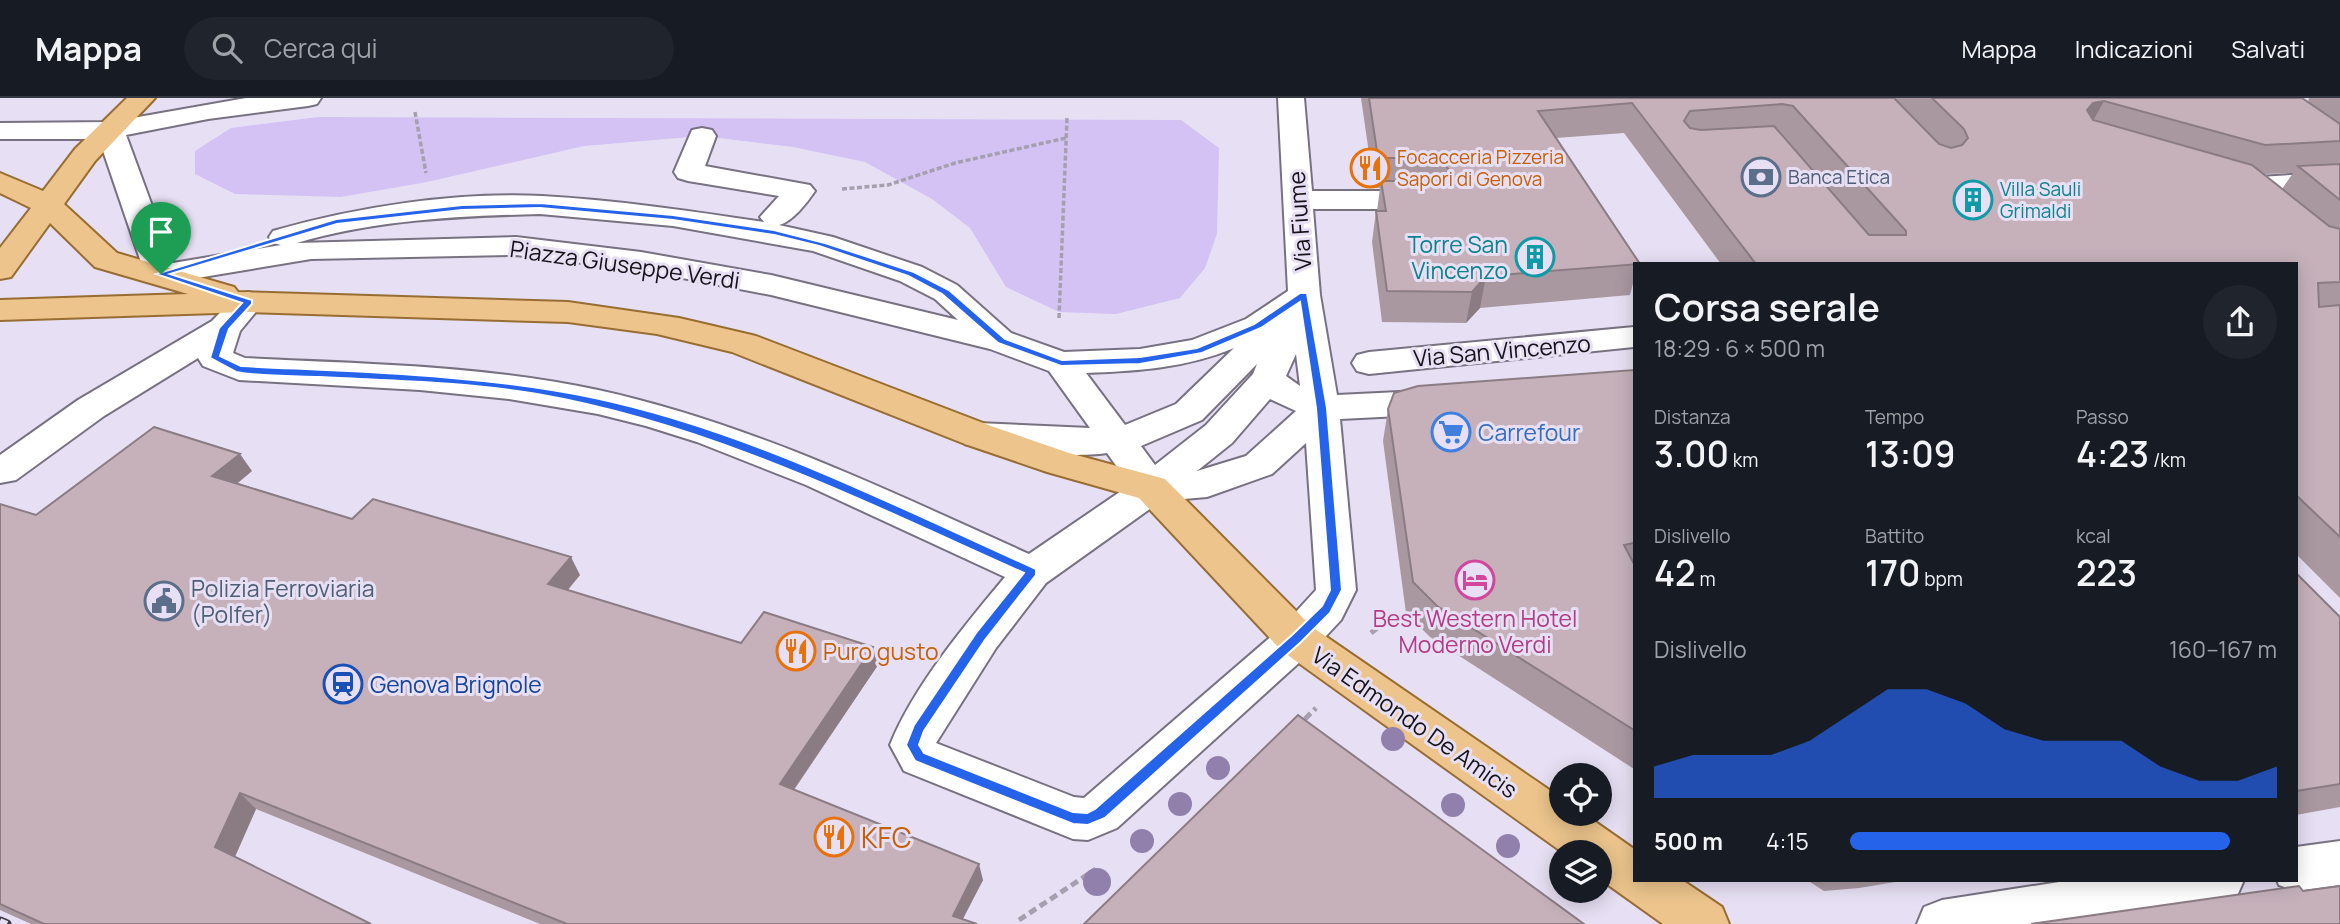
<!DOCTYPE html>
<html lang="it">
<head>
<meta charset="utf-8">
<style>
  :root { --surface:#171b24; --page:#20242c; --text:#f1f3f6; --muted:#9ea1a6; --line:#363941; --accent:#2563eb }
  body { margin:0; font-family:Manrope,sans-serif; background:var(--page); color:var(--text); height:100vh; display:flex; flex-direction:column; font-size:26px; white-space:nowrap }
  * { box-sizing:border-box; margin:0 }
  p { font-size:23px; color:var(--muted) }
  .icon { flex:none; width:38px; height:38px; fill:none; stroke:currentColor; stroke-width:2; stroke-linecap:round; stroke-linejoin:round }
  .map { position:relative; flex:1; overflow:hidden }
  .side { position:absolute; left:1633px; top:164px; width:665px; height:620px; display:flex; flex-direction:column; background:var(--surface); border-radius:0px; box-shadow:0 4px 18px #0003 }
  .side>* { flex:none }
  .controls { position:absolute; left:1549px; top:665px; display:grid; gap:14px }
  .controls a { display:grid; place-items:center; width:63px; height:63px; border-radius:50%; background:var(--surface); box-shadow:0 4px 18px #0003; font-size:35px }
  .pin { position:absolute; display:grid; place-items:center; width:60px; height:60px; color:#fff; margin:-72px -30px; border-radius:50% 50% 50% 0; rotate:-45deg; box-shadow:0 0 7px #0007 }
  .pin .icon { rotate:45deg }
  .round { display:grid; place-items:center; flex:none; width:74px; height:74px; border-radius:37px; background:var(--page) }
  .headline { display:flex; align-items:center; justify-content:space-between; height:119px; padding:0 21px }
  h1 { font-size:38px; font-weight:600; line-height:52px }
  .figures { display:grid; grid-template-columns:repeat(3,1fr); gap:10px; height:119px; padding:7px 21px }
  .figures div { display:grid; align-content:center }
  .figures b { font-size:35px; font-weight:600 }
  .figures small { font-size:19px; font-weight:400 }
  .figures p { font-size:19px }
  .chart { height:196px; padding:14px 21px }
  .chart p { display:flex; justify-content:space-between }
  .chart svg { width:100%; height:126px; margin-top:7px; fill:var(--accent); opacity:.7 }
  ul { padding:0 21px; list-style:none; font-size:23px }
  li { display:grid; grid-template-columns:112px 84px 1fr; align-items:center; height:52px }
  li i { height:18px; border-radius:9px; background:var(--accent) }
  header { display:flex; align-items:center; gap:42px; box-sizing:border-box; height:98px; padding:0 35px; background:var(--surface); border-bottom:2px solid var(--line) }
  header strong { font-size:33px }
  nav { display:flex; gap:38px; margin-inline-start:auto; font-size:24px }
  .search { width:490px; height:63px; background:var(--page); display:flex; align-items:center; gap:18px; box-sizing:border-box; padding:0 24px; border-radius:38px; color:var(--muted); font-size:26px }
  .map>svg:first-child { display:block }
  .green { fill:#d3c2f3 }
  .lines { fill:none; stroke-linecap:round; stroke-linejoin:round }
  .minor-casing { stroke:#777182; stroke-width:4 }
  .major-casing { stroke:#986d32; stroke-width:4 }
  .path-far1 { stroke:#a59faf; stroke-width:3.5; stroke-dasharray:5 2.5; stroke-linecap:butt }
  .path { stroke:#a59faf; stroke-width:5; stroke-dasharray:8 4.5; stroke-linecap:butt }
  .minor { fill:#fff; fill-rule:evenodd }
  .major { fill:#ecc48c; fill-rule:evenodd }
  .rail-casing { stroke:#3d3a43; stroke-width:9 }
  .rail { stroke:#e7e0f4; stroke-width:6; stroke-dasharray:18; stroke-linecap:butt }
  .tree { fill:#917fac }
  .wall { fill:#aa98a1; fill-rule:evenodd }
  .shaded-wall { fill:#8b7c83 }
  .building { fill:#c6b1bb; stroke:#8b7c83; stroke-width:2; fill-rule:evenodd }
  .route { fill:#2563eb; stroke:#fff; stroke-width:2; fill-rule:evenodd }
  .labels { text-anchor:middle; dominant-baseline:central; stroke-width:6; stroke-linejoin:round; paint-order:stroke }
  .far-food-label { font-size:19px; fill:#c56008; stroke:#e7e0f4; text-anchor:start }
  .far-service-label { font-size:19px; fill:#4e5e75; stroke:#e7e0f4; text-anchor:start }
  .far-culture-label { font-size:19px; fill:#0d838f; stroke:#e7e0f4; text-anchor:start }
  .street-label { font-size:23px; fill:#151319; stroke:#e7e0f4 }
  .culture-label { font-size:23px; fill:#0d838f; stroke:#e7e0f4; text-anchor:end }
  .shop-label { font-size:23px; fill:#366cbe; stroke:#e7e0f4; text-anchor:start }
  .service-label { font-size:23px; fill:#4e5e75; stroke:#e7e0f4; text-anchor:start }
  .hotel-label { font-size:23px; fill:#b23c85; stroke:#e7e0f4 }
  .food-label { font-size:23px; fill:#c56008; stroke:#e7e0f4; text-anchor:start }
  .transit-label { font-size:23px; fill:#164399; stroke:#e7e0f4; text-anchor:start }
  .near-food-label { font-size:28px; fill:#c56008; stroke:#e7e0f4; text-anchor:start }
</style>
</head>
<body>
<header>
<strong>Mappa</strong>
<div class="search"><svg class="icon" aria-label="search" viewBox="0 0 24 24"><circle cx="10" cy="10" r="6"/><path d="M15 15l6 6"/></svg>Cerca qui</div>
<nav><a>Mappa</a><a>Indicazioni</a><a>Salvati</a></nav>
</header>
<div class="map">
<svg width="2340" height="826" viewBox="0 0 2340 826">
  <rect width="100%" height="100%" fill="#e7e0f4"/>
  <polygon class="green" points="318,19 1181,22 1219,50 1217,136 1205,170 1180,200 1116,216 1059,214 1006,189 970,130 932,101 865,64 793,49 702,38 584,48 427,84 341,99 235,96 195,76 195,53 231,30"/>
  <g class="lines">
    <defs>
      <g id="minor">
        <path d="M246 0H321L317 6 308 8 208 21 126 37 173 165 281 147 273 145 269 139 273 133C357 109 454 94 542 98 616 102 690 113 764 124L760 119 779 98 688 83 678 80 674 74 692 32 702 30 712 32 716 38 705 68 810 87 815 93C807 105 792 124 779 127L833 139 922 169 957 187 1011 235 1064 254 1140 251 1192 242 1246 221 1288 193 1278 0H1304L1312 93H1426L1436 96 1441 102 1436 108 1426 111H1313L1320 197 1337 297 1441 292 1454 296 1459 304 1454 312 1441 316 1340 321 1356 492 1341 522 1312 553 1117 730 1088 742 1073 741 904 673 890 647C913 589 965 527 1005 479L806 387 697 344 646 328 598 316 509 301 420 292 239 282 203 268 198 260 104 318 16 382 0 385V357L78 302 212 223 237 197 248 194 259 197 264 204 240 233 233 255 245 260C362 266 483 267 598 292 749 325 889 393 1029 456L1130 387 1107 355C1073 360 998 355 965 346L960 337 965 328 978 325 1090 330 1049 273 990 251 771 197 641 172 516 157 311 161 161 186 150 183 145 176 99 41H0V25L110 24ZM540 116 673 128 813 153 900 183 935 201 958 222 771 177 641 154 516 139 297 145C375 122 458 118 540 116ZM1234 250 1176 306 1125 327 1086 275C1137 273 1187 270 1234 250ZM1296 256 1300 288 1286 278ZM1257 266 1253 276 1206 327 1155 367 1141 348 1202 322ZM1270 301 1296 313 1246 358 1197 373 1232 345ZM1306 345 1316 492 1282 529 1084 700 1074 699 936 645 996 550 1046 485 1161 403 1207 399 1272 376Z"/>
        <polygon points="2340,74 2340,92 2243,98 2214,90 2209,84 2214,78 2224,75 2243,80"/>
        <polygon points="1634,229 1634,249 1369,276 1357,273 1352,265 1357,257 1369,254"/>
        <polygon points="2340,743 2340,787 2296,793 2279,787 2277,782 2296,782 2296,749"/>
        <polygon points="2072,782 2244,782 2237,798 2220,805 2088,826 1917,826 1924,809 1942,802"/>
      </g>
      <polygon id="major" points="127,0 155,0 95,63 64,106 117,155 234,189 238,194 568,204 679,220 756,238 991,328 1069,355 1165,381 1312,529 1561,700 1561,716 1584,716 1634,751 1634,782 1682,782 1722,809 1729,826 1663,826 1600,781 1600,754 1562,754 1282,553 1139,400 1047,374 965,346 732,254 657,236 568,224 248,214 0,222 0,202 188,196 95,169 50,125 11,179 0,181 0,150 31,110 0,95 0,75 43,93 75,51"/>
    </defs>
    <use href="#minor" class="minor-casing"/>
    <use href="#major" class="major-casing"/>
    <g class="path-far1">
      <polyline points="415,14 426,75"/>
      <polyline points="842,91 888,87 955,65 1066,40"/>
      <polyline points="1059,220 1067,20"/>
    </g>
    <g class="path">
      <polyline points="1371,535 1395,516"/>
      <polyline points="1305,621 1316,610"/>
      <polyline points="1019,822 1096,771"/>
    </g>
    <use href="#minor" class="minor"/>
    <use href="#major" class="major"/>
    <defs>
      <polyline id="rail" points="0,823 7,826"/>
    </defs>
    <use href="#rail" class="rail-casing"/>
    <use href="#rail" class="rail"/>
  </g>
  <g class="tree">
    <circle cx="1393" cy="641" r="12"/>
    <circle cx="1218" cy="670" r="12"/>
    <circle cx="1180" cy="706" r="12"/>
    <circle cx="1453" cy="707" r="12"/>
    <circle cx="1142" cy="743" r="12"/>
    <circle cx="1508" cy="748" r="12"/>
    <circle cx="1097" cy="784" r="14"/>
  </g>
  <g class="wall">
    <path d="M1361 0H2302L2308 4 2309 0H2340V500L2296 456V166H1721L1624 35 1556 40 1640 166H1634V182L1630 197 1480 210 1466 225 1382 224 1372 144 1376 113H1377L1380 90H1374ZM2293 75 2282 91 2264 76Z"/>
    <polygon points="1634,272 1634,671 1430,539 1406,515 1383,343 1388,311"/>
    <polygon points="252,373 238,385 352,421 580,477 568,492 741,545 878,567 794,692 983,782 963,821 977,826 540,826 256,711 235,759 371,826 31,826 0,812 0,406 36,417"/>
    <polygon points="2296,475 2340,519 2340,709 2296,717"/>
    <polygon points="1807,782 1907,782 1859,790 1824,793"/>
  </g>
  <g class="shaded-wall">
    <polygon points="2104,3 2088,32 2087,12 2093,5"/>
    <polygon points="1486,178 1480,210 1466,225 1472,194"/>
    <polygon points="240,356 252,373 225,395 212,378"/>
    <polygon points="571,459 580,477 558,503 548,486"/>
    <polygon points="873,549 878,567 786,703 780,686"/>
    <polygon points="240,695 256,711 232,765 215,749"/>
    <polygon points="979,766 983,782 960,826 953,818"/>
  </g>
  <g class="building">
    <path d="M1369 0H1894L1939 46 1951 50 1962 47 1968 40 1964 31 1932 0H2302L2340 26V43L2265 47 2104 3 2093 5 2087 12 2093 22 2252 67 2329 128 2340 131V184L2318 185 2319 209 2340 207V439L2296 397V166H1988L1987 165 1756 166 1632 5 1538 13 1640 166 1486 178 1472 194 1387 193 1376 113H1386L1381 83H1432L1443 79 1449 72 1443 64 1432 60H1378ZM1782 6 1793 8 1906 133V137H1869L1774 28 1701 32 1690 30 1684 23 1690 13Z"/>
    <polygon points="2340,66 2340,102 2298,68"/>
    <polygon points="1634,272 1634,445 1624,447 1634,466 1634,632 1437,508 1413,484 1388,311 1394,295 1418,288"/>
    <polygon points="154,329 240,356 212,378 352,421 373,401 571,459 548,486 741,545 764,514 873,549 780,686 979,766 953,818 977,826 567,826 240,695 215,749 371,826 44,826 0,806 0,406 36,417"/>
    <polygon points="2296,475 2340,519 2340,686 2296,693"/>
    <polygon points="1298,617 1584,826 1084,826"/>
    <polygon points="2299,788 2303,793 2340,788 2340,826 2031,826"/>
  </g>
  <path class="route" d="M540 105 673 117 774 132 825 145 914 174 949 192 1005 241 1062 262 1140 259 1197 250 1254 226 1300 195H1307L1327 310 1342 492 1330 515 1301 544 1105 720 1088 727 1073 726 915 663 906 647 914 627 976 535 1024 475C865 404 710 326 537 296 466 284 393 283 320 279 293 278 263 279 236 274L210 260 219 230 242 205 156 176 336 121 462 107ZM540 110 673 122 774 137 819 148 908 178 942 196 998 245 1061 268 1140 266 1202 255 1261 230 1300 204 1316 310 1330 492 1322 508 1292 537 1095 711 1087 715 1073 714 924 655 919 647 924 633 985 542 1036 477V471C893 407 750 333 595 300 479 276 359 274 241 268L220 258 229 231 252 206V202L170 176 337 126 462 112Z"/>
  <defs>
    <symbol id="restaurant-ring" viewBox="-11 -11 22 22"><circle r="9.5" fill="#e7e0f4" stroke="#e8710a" stroke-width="1.5"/><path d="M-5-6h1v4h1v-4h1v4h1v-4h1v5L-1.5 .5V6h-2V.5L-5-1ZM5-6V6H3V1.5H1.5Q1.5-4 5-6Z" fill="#e8710a"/></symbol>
    <symbol id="bank-ring" viewBox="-11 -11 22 22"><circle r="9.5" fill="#e7e0f4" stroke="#5c6f8a" stroke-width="1.5"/><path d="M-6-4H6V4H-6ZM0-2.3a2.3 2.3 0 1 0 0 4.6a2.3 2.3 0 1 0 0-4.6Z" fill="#5c6f8a"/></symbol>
    <symbol id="building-ring" viewBox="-11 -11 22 22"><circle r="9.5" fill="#e7e0f4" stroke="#0f9aa8" stroke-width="1.5"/><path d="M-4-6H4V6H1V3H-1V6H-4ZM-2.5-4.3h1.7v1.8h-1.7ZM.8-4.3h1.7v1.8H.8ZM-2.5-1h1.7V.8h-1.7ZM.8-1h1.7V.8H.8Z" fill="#0f9aa8"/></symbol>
    <symbol id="supermarket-ring" viewBox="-11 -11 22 22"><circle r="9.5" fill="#e7e0f4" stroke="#3f7fe0" stroke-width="1.5"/><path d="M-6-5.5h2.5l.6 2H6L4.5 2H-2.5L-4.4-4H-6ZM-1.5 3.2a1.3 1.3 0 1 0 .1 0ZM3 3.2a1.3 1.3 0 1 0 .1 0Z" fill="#3f7fe0"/></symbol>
    <symbol id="hotel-ring" viewBox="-11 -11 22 22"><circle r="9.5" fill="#e7e0f4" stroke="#d1479c" stroke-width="1.5"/><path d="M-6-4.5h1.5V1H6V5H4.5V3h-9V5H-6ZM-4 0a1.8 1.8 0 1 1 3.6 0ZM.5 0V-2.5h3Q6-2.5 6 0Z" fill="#d1479c"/></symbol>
    <symbol id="civic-ring" viewBox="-11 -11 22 22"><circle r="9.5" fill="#e7e0f4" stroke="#5c6f8a" stroke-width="1.5"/><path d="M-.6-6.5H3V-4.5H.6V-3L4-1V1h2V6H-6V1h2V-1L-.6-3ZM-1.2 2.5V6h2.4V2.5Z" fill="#5c6f8a"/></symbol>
    <symbol id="station-ring" viewBox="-11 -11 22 22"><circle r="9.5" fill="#e7e0f4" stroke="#1a4fb4" stroke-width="1.5"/><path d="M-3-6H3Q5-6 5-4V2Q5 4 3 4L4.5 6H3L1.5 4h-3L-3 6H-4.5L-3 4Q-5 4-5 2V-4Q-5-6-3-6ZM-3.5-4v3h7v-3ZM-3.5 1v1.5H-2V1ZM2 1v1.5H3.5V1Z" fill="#1a4fb4"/></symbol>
  </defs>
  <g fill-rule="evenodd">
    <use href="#restaurant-ring" x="1348" y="48" width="44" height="44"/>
    <use href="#bank-ring" x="1739" y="57" width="44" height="44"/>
    <use href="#building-ring" x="1951" y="80" width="44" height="44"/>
    <use href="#building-ring" x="1513" y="137" width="44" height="44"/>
    <use href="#supermarket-ring" x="1429" y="312" width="44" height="44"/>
    <use href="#hotel-ring" x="1453" y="460" width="44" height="44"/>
    <use href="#civic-ring" x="142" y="481" width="44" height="44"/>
    <use href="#restaurant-ring" x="774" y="531" width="44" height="44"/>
    <use href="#station-ring" x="321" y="564" width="44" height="44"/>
    <use href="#restaurant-ring" x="812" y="717" width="44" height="44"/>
  </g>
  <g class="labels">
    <g class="far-food-label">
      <text x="1397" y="59">Focacceria Pizzeria<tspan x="1397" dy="22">Sapori di Genova</tspan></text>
    </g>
    <g class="far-service-label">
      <text x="1788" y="79">Banca Etica</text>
    </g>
    <g class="far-culture-label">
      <text x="2000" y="91">Villa Sauli<tspan x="2000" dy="22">Grimaldi</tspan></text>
    </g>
    <g class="street-label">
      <text transform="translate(1299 123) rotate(-94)">Via Fiume</text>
      <text transform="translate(625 166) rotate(8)">Piazza Giuseppe Verdi</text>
      <text transform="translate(1502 252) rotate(-5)">Via San Vincenzo</text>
      <text transform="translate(1415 624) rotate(35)">Via Edmondo De Amicis</text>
    </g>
    <g class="culture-label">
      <text x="1508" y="146">Torre San<tspan x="1508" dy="26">Vincenzo</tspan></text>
    </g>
    <g class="shop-label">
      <text x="1478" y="334">Carrefour</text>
    </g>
    <g class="service-label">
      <text x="191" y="490">Polizia Ferroviaria<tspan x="191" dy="26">(Polfer)</tspan></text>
    </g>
    <g class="hotel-label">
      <text x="1475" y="520">Best Western Hotel<tspan x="1475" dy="26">Moderno Verdi</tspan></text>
    </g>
    <g class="food-label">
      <text x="823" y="553">Puro gusto</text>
    </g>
    <g class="transit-label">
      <text x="370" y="586">Genova Brignole</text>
    </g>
    <g class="near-food-label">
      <text x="861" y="739">KFC</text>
    </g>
  </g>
</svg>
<div class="controls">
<a><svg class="icon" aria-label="locate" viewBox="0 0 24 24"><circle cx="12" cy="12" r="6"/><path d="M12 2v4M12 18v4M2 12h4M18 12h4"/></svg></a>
<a><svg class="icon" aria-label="layers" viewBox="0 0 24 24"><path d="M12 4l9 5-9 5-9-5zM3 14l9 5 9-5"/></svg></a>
</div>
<div class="pin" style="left:161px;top:176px;background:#1e9e55"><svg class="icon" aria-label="arrive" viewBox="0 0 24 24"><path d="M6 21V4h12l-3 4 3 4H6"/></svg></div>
<section class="side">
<div class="headline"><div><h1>Corsa serale</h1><p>18:29 · 6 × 500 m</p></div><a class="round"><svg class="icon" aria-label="share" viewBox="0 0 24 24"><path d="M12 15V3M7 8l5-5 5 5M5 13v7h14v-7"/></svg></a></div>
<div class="figures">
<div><p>Distanza</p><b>3.00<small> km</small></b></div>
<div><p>Tempo</p><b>13:09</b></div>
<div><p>Passo</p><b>4:23<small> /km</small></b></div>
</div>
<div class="figures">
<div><p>Dislivello</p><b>42<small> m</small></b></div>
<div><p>Battito</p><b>170<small> bpm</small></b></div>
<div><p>kcal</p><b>223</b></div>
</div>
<div class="chart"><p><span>Dislivello</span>160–167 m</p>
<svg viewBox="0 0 160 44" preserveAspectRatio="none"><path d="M0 44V33L10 29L20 29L30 29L40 24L50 15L60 6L70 6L80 11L90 20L100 24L110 24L120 24L130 33L140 38L150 38L160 33V44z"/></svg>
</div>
<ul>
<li><b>500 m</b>4:15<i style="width:89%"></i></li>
</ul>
</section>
</div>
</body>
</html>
